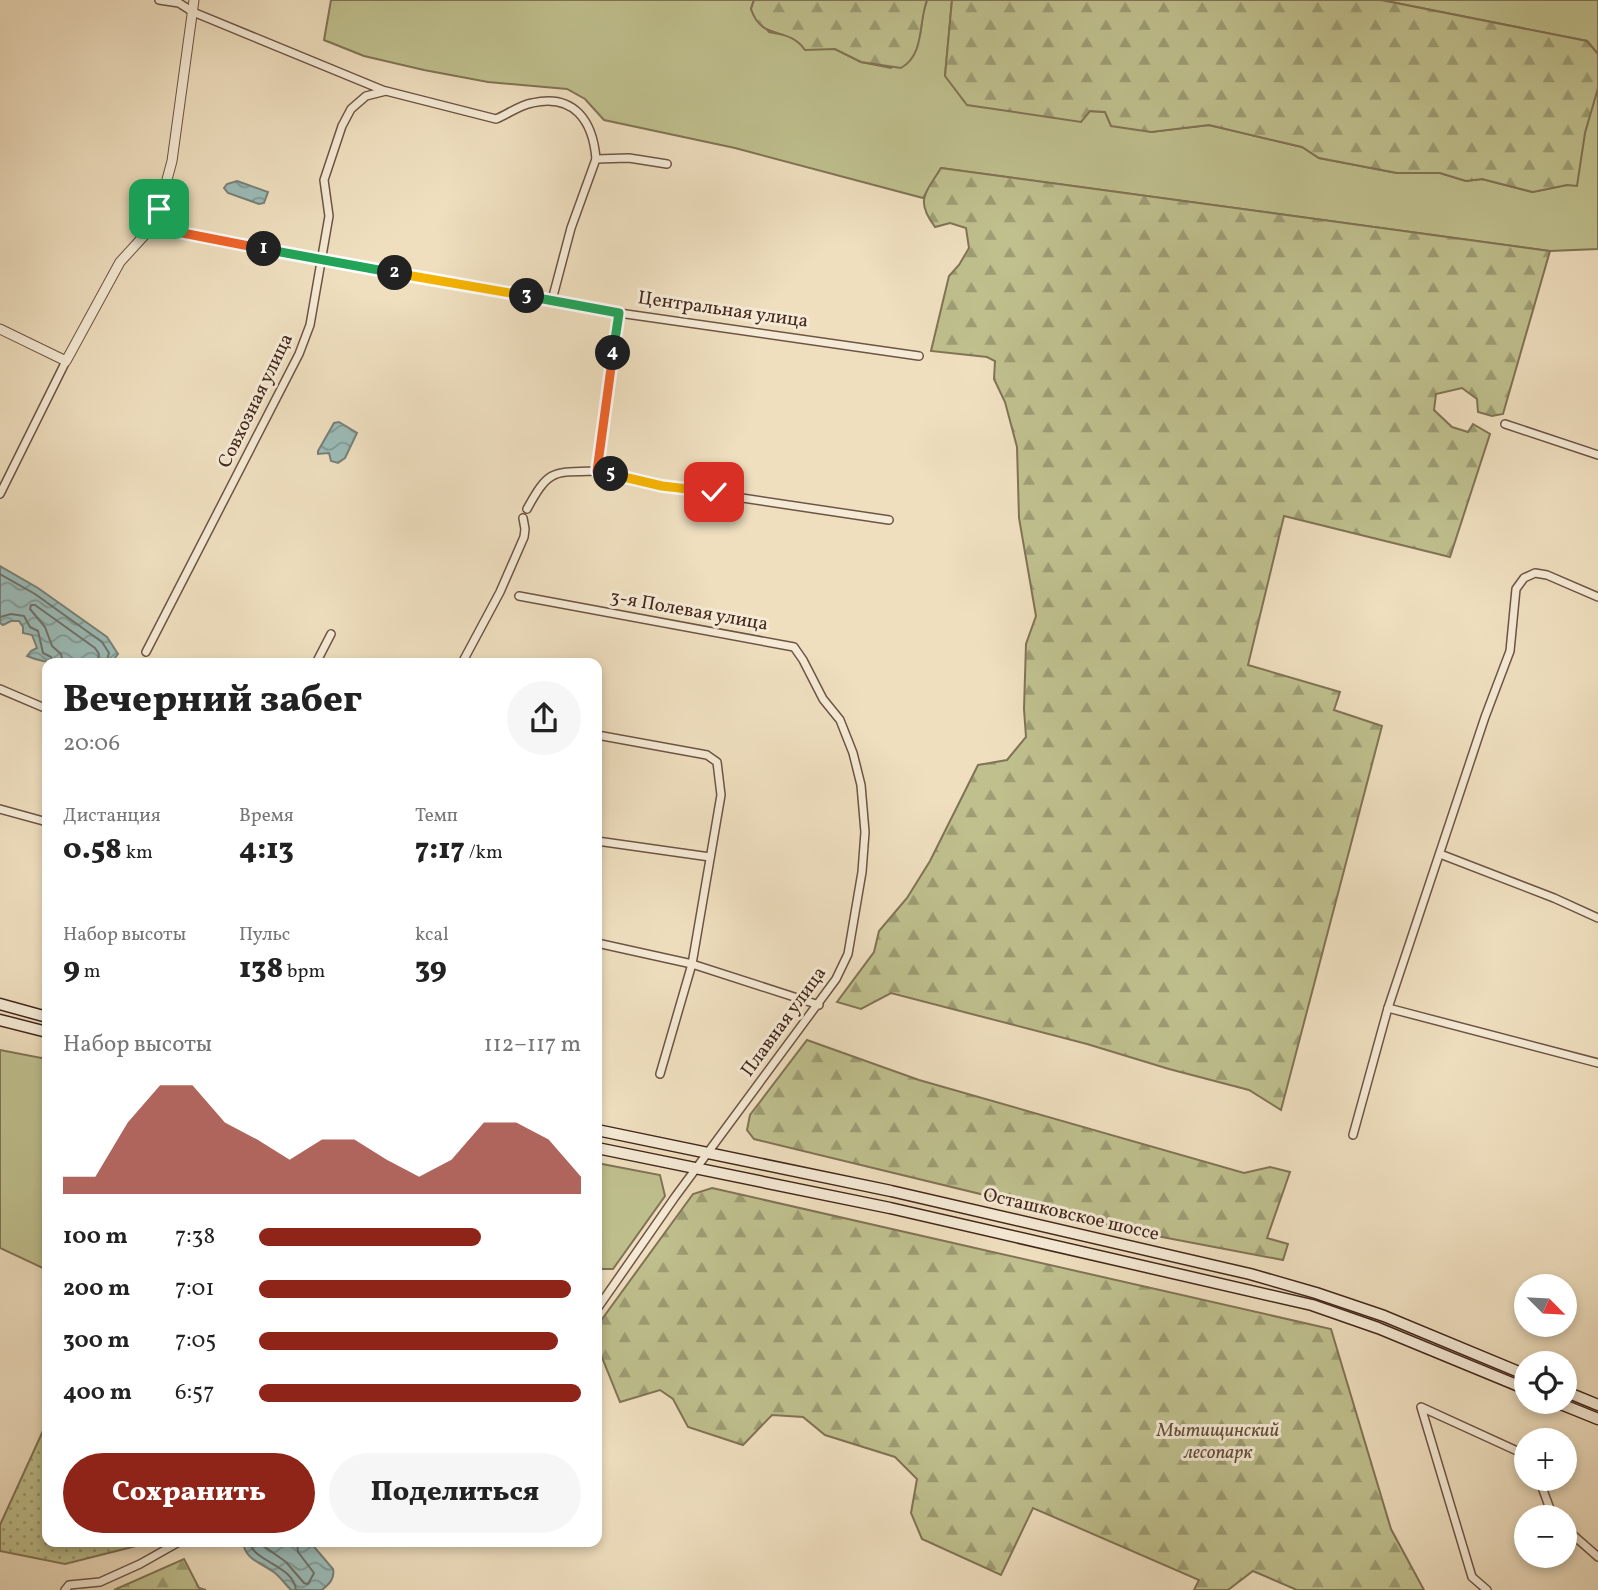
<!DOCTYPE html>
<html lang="ru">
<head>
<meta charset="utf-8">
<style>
  :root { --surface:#fff; --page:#f6f6f6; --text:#222; --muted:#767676; --accent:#8f2418 }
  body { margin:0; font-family:Vollkorn,serif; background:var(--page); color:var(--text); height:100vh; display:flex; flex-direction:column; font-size:26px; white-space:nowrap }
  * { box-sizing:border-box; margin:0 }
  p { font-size:23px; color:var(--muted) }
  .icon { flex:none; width:38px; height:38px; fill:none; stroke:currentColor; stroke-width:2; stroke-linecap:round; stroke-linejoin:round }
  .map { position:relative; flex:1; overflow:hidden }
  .details { position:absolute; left:42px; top:658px; width:560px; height:889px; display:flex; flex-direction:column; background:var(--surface); border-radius:14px; box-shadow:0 4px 10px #0003 }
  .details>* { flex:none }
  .needle { width:46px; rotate:114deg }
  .buttons { position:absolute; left:1514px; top:1274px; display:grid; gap:14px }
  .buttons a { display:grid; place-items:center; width:63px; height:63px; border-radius:50%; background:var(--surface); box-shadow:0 4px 10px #0003; font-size:35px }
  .pin { position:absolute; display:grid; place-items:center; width:60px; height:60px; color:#fff; margin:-30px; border-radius:14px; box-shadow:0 4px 10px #0006 }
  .km { position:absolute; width:35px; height:35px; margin:-18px; border-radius:50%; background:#222; color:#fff; font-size:19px; line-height:35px; text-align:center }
  .round { display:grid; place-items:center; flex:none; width:74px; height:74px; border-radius:37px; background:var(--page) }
  .headline { display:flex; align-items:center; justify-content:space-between; height:119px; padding:0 21px }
  h1 { font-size:38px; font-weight:800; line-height:52px }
  .figures { display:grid; grid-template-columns:repeat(3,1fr); gap:10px; height:119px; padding:7px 21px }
  .figures div { display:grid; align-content:center }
  .figures b { font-size:30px; font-weight:800 }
  .figures small { font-size:19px; font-weight:400 }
  .figures p { font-size:19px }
  .chart { height:196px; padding:14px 21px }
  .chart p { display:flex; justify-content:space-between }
  .chart svg { width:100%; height:126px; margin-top:7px; fill:var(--accent); opacity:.7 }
  .action { display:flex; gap:14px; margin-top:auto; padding:14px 21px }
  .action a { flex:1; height:80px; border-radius:42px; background:var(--accent); color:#fff; font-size:28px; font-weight:800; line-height:80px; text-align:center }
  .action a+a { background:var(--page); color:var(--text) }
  ul { padding:0 21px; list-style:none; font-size:23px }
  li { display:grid; grid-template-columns:112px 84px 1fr; align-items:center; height:52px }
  li i { height:18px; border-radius:9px; background:var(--accent) }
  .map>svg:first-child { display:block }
  .grass { fill:#bfc08e; stroke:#817355; stroke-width:2 }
  .forest { fill:url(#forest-firs); stroke:#817355; stroke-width:2 }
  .park { fill:url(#park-dots); stroke:#817355; stroke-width:2 }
  .water { fill:url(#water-waves); stroke:#78807a; stroke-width:2 }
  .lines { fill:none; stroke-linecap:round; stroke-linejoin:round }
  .shore { stroke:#6f716a; stroke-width:2 }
  .minor-casing { stroke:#6e5445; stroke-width:10 }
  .tertiary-casing { stroke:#6e5445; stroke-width:11 }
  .secondary-casing { stroke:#43261c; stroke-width:13 }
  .minor { stroke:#f5ead5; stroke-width:7 }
  .tertiary { stroke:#f5ead5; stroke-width:9 }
  .secondary { stroke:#f5ead5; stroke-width:10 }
  .split-1-casing { stroke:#fff; stroke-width:14 }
  .split-2-casing { stroke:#fff; stroke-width:14 }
  .split-3-casing { stroke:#fff; stroke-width:14 }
  .split-4-casing { stroke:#fff; stroke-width:14 }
  .split-5-casing { stroke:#fff; stroke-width:14 }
  .split-6-casing { stroke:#fff; stroke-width:14 }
  .split-1 { stroke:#f0652b; stroke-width:9 }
  .split-2 { stroke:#22a559; stroke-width:9 }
  .split-3 { stroke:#f5b400; stroke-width:9 }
  .split-4 { stroke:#22a559; stroke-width:9 }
  .split-5 { stroke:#f0652b; stroke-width:9 }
  .split-6 { stroke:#f5b400; stroke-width:9 }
  .labels { text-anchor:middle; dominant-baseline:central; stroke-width:6; stroke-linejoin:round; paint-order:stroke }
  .street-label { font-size:19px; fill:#43261c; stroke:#f5ead5 }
  .park-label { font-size:19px; font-style:italic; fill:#624c38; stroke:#f5ead5 }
</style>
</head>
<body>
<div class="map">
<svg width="1598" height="1590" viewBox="0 0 1598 1590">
  <defs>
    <pattern id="forest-firs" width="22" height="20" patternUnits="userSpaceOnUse" patternTransform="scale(1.75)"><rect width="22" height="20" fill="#bfc08e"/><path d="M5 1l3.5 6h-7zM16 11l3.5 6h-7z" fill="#9d9c73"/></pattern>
    <pattern id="park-dots" width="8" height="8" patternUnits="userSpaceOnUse" patternTransform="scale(1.75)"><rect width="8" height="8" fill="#bfc08e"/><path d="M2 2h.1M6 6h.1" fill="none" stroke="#9d9c73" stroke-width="1.8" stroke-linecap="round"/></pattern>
    <pattern id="water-waves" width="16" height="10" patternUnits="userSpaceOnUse" patternTransform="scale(1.75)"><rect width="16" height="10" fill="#9bbcb8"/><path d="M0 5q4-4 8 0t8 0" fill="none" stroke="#809995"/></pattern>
  </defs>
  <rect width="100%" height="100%" fill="#efdfbf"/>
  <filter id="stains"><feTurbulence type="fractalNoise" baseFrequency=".00286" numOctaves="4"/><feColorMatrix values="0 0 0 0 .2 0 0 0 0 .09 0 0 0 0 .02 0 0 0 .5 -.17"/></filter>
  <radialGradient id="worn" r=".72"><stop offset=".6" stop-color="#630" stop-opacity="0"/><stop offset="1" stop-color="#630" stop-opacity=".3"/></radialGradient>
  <g class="grass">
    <polygon points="331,0 754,0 751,9 769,32 790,36 799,41 824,48 835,49 861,62 891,68 920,35 923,13 927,0 952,0 945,76 1090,111 1105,112 1151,132 1209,125 1302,147 1319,158 1397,173 1440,173 1466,181 1482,179 1532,192 1567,185 1598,88 1598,249 1550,251 941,168 923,198 735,148 604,120 585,99 567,89 488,82 424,70 364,56 324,40"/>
    <polygon points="1381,0 1598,0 1598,54 1587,41"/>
    <polygon points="0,1050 47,1059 47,1270 0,1248"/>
    <polygon points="597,1163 660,1175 665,1196 613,1269 597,1269"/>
  </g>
  <g class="forest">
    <path d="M754 0H927C918 24 925 54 901 68L861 62 835 49 805 50C787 25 762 42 751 9Z"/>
    <polygon points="952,0 1381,0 1587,41 1598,54 1598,88 1585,133 1577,186 1567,185 1533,192 1482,179 1466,181 1440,173 1397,173 1319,158 1302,147 1209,125 1151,132 1111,126 1105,112 1090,111 1081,122 967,105 945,76"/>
    <path d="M941 168 1550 251 1503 414 1492 416 1478 412 1477 399 1462 388 1436 394 1434 410 1452 427 1468 432 1473 424 1490 434 1450 557 1284 516 1248 665 1340 692 1334 710 1382 726 1281 1110 1249 1090 1169 1069 1087 1044 891 993 861 1009 837 1002 874 952 879 931 907 898 930 861 978 765 1007 760 1026 737 1024 709 1026 644 1036 616 1019 518 1017 447 1005 402 994 379 995 361 987 357 931 351 949 276 959 265 969 248 966 228 950 223 935 227C915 200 925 194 941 168Z"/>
    <polygon points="807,1040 919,1080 1244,1173 1270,1167 1290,1172 1267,1238 1288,1244 1283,1260 1141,1233 754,1139 747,1130 750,1115"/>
    <polygon points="712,1188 1331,1329 1391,1529 1424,1590 1297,1590 1253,1571 1228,1590 1194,1590 1199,1580 1033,1508 1001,1575 922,1539 911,1513 917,1479 895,1457 825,1435 803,1417 772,1415 743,1445 688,1427 673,1399 660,1390 620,1402 597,1345 597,1326 693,1194"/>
    <polygon points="184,1559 199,1588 206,1590 114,1590"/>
  </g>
  <polygon class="park" points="47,1422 47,1542 152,1542 65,1564 0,1551 0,1525"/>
  <g class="water">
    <polygon points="237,181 268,192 264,203 259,204 228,193 224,188 227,184"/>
    <polygon points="339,422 357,433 345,458 338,463 331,461 329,453 318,454 318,451 334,423"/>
    <path d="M0 566 38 588 107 637 118 654 111 663C83 663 53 667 27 656L31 651 37 648 32 635 23 633V627L19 621H11L3 625 0 623Z"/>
    <path d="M243 1542H310L333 1569C335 1579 329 1584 322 1590H291C286 1585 281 1578 275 1573 263 1564 244 1559 243 1542Z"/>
  </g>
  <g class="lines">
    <g class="shore">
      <polyline points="0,574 35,594 102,642 109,653 106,663"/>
      <polyline points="0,617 11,614 24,616 30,627 38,631 43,653 51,657 54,663"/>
      <polyline points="63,663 61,654 52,646 45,627 30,609 31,605 35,605 95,648 99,654 97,663"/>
      <path d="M249 1542C255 1563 293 1565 296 1590"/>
      <polyline points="258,1542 286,1562 304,1583 308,1584 314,1573 298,1552 297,1542"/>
    </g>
    <defs>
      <g id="minor">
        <polyline points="159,0 179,3 193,12 385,91"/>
        <polyline points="152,227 321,261 619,313 919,356"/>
        <polyline points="552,300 571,228 596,159 629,158 667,164"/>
        <polyline points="1505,424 1598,455"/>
        <polyline points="597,471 662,486 889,520"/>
        <polyline points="0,494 66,361"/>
        <path d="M527 509C549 469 552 472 597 471L619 313"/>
        <polyline points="519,596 794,647 803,660 823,699 840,720 853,753 861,785 865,832 862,872 848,954 836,979 675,1197 597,1309"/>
        <path d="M146 652 299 354 310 325 329 216 324 180 342 126 351 109 366 96 386 91 496 119C508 114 520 105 532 103 574 93 593 121 596 159"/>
        <polyline points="316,663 331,634"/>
        <polyline points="462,663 500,592 524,537 525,529 523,518"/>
        <polyline points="0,689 47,709"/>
        <polyline points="597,735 707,755 717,762 721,795 692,964 660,1074"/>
        <polyline points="0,809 47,822"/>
        <polyline points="597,841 710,857"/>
        <polyline points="1440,854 1554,898 1598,918"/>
        <polyline points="597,943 692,964 819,1005"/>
        <polyline points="1388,1008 1598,1063"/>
        <polyline points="1353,1135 1388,1008 1485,717 1510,651 1516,589 1524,578 1535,573 1547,575 1598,597"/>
        <polyline points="1539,1479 1553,1517"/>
        <polyline points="1564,1527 1598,1557"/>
        <polyline points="65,1590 69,1585 100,1582 140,1564 179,1542"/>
        <polyline points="1487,1590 1472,1577 1421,1407 1526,1455"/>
      </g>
      <polyline id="tertiary" points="0,329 66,361 120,262 152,227 159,209 172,161 194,0"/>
      <g id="secondary">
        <polyline points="0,1004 47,1017"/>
        <polyline points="0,1020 47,1032"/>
        <polyline points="597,1130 891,1191 1250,1274 1316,1293 1384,1316 1526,1375"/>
        <polyline points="597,1148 890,1208 1312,1305 1378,1328 1526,1389"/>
        <polyline points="1564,1391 1598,1405"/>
        <polyline points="1556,1402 1598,1419"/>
      </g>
    </defs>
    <use href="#minor" class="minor-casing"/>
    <use href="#tertiary" class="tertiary-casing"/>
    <use href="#secondary" class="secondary-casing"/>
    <use href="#minor" class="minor"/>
    <use href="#tertiary" class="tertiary"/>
    <use href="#secondary" class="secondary"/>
  </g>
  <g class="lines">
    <defs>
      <polyline id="split-1" points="159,209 152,227 264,249"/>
      <polyline id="split-2" points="264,249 395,273"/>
      <polyline id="split-3" points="395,273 527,296"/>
      <polyline id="split-4" points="527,296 619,313 613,353"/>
      <polyline id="split-5" points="611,474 597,471 613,353"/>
      <polyline id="split-6" points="611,474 662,486 714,492"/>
    </defs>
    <use href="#split-1" class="split-1-casing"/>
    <use href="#split-2" class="split-2-casing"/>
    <use href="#split-3" class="split-3-casing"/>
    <use href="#split-4" class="split-4-casing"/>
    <use href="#split-5" class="split-5-casing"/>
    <use href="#split-6" class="split-6-casing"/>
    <use href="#split-1" class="split-1"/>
    <use href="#split-2" class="split-2"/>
    <use href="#split-3" class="split-3"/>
    <use href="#split-4" class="split-4"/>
    <use href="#split-5" class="split-5"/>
    <use href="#split-6" class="split-6"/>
  </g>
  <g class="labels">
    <g class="street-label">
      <text transform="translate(723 310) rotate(8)">Центральная улица</text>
      <text transform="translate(256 401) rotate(-64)">Совхозная улица</text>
      <text transform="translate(689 611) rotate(10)">3-я Полевая улица</text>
      <text transform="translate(784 1022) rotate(-54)">Плавная улица</text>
      <text transform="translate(1071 1215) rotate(13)">Осташковское шоссе</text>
    </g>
    <g class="park-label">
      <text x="1218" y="1431">Мытищинский<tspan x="1218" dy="22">лесопарк</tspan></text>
    </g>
  </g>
  <rect width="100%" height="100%" filter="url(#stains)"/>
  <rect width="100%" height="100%" fill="url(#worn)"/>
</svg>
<div class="buttons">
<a><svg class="needle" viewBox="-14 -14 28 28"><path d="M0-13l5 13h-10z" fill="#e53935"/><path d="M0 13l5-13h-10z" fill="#767676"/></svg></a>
<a><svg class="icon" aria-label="locate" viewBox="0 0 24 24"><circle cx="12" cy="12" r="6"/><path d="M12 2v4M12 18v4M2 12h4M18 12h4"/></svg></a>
<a>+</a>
<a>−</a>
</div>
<div class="pin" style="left:159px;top:209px;background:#1e9e55"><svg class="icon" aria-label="arrive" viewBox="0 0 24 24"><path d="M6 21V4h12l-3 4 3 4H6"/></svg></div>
<div class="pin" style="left:714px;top:492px;background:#d93025"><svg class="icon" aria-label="check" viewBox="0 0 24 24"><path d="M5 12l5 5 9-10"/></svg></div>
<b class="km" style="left:264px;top:249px">1</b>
<b class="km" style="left:395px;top:273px">2</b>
<b class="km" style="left:527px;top:296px">3</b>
<b class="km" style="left:613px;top:353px">4</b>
<b class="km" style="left:611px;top:474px">5</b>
<section class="details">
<div class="headline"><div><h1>Вечерний забег</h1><p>20:06</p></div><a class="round"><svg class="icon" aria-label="share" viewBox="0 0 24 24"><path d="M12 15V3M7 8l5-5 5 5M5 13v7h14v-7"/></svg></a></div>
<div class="figures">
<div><p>Дистанция</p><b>0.58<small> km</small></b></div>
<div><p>Время</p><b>4:13</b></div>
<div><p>Темп</p><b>7:17<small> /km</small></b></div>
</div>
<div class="figures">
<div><p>Набор высоты</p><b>9<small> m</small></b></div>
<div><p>Пульс</p><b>138<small> bpm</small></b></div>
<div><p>kcal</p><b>39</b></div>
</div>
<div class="chart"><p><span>Набор высоты</span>112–117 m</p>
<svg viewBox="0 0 160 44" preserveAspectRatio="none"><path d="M0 44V38L10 38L20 19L30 6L40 6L50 19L60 25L70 32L80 25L90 25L100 32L110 38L120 32L130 19L140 19L150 25L160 38V44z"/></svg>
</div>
<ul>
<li><b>100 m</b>7:38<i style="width:69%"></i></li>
<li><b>200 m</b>7:01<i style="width:97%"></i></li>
<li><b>300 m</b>7:05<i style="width:93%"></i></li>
<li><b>400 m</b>6:57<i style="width:100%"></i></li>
</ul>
<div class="action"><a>Сохранить</a><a>Поделиться</a></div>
</section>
</div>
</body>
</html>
